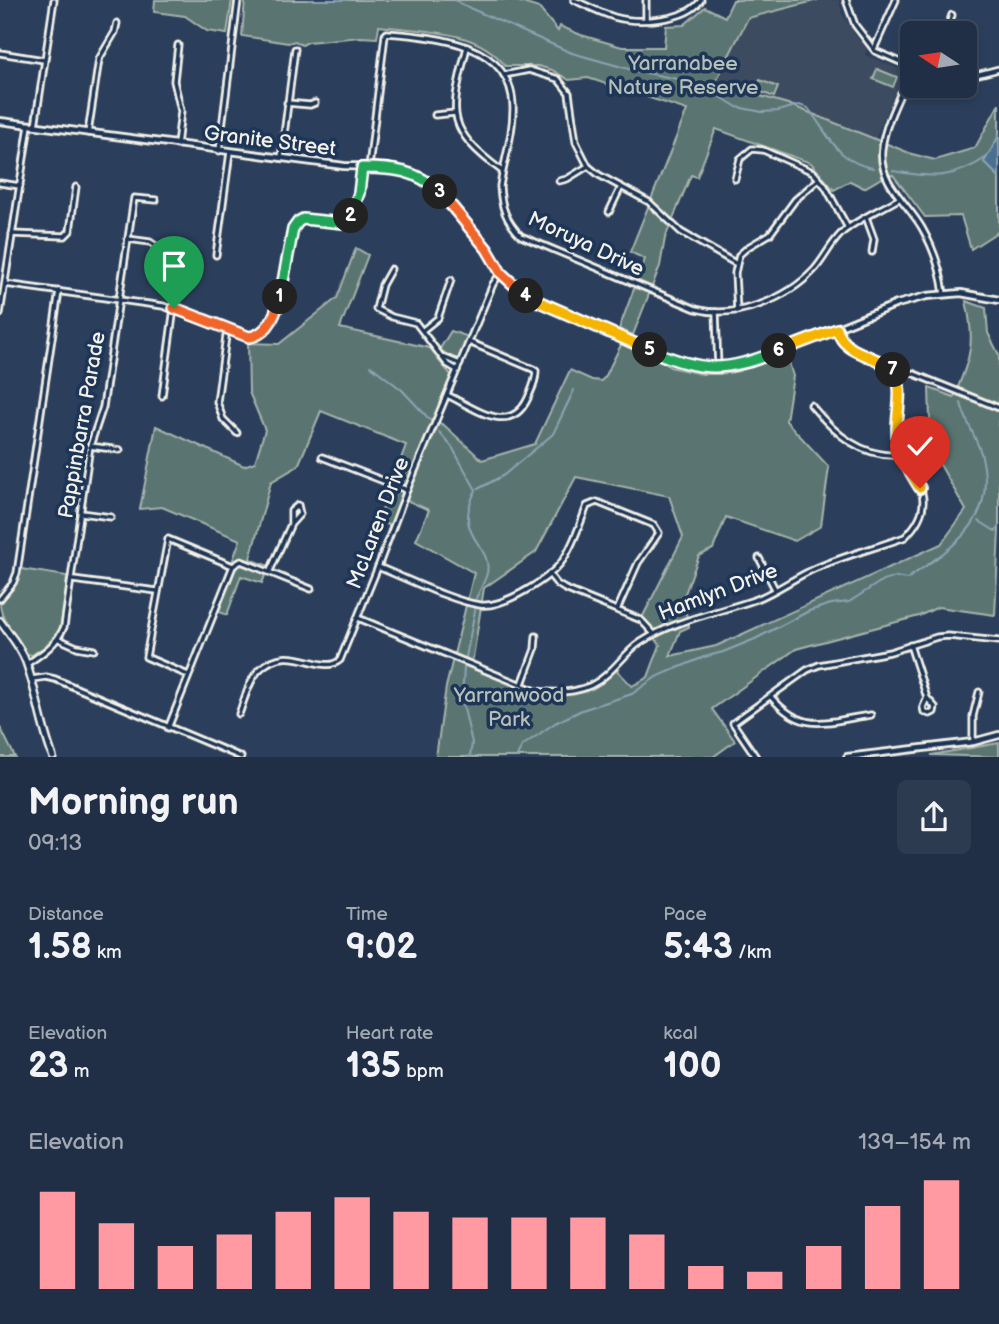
<!DOCTYPE html>
<html lang="en">
<head>
<meta charset="utf-8">
<style>
  :root { --surface:#202f45; --page:#2d3b50; --text:#f1f3f6; --muted:#a2a9b3; --line:#3d4a5e; --accent:#ff9aa2 }
  body { margin:0; font-family:"Balsamiq Sans",sans-serif; background:var(--page); color:var(--text); height:100vh; display:flex; flex-direction:column; font-size:26px; white-space:nowrap }
  * { box-sizing:border-box; margin:0 }
  p { font-size:23px; color:var(--muted) }
  .icon { flex:none; width:38px; height:38px; fill:none; stroke:currentColor; stroke-width:2; stroke-linecap:round; stroke-linejoin:round }
  .map { position:relative; height:757px; overflow:hidden }
  .panel { display:flex; flex-direction:column; background:var(--surface); flex:1 }
  .panel>* { flex:none }
  .needle { width:46px; rotate:282deg }
  .tools { position:absolute; left:900px; top:21px; display:grid; gap:14px }
  .tools a { display:grid; place-items:center; width:77px; height:77px; border-radius:10px; background:var(--surface); box-shadow:0 4px 10px #0003,0 0 0 2px var(--line); font-size:35px }
  .pin { position:absolute; display:grid; place-items:center; width:60px; height:60px; color:#fff; margin:-72px -30px; border-radius:50% 50% 50% 0; rotate:-45deg; box-shadow:0 0 7px #0007 }
  .pin .icon { rotate:45deg }
  .km { position:absolute; width:35px; height:35px; margin:-18px; border-radius:50%; background:#222; color:#fff; font-size:19px; line-height:35px; text-align:center }
  .round { display:grid; place-items:center; flex:none; width:74px; height:74px; border-radius:10px; background:var(--page) }
  .head { display:flex; align-items:center; justify-content:space-between; height:119px; padding:0 28px }
  h1 { font-size:38px; font-weight:600; line-height:52px }
  .figures { display:grid; grid-template-columns:repeat(3,1fr); gap:10px; height:119px; padding:7px 28px }
  .figures div { display:grid; align-content:center }
  .figures b { font-size:35px; font-weight:600 }
  .figures small { font-size:19px; font-weight:400 }
  .figures p { font-size:19px }
  .chart { height:196px; padding:14px 28px }
  .chart p { display:flex; justify-content:space-between }
  .chart svg { width:100%; height:126px; margin-top:7px; stroke:var(--accent); stroke-width:6 }
  .map>svg:first-child { display:block }
  .built { fill:#3c4b61 }
  .green { fill:#5a7571; stroke:#a7b3ac; stroke-width:2; fill-rule:evenodd }
  .water { fill:#486f90; stroke:#8da3b3; stroke-width:2 }
  .lines { fill:none; stroke-linecap:round; stroke-linejoin:round }
  .stream { stroke:#8da3b3; stroke-width:2 }
  .minor-casing { stroke:#f4f1e8; stroke-width:9 }
  .tertiary-casing { stroke:#f4f1e8; stroke-width:10 }
  .secondary-casing { stroke:#f4f1e8; stroke-width:10 }
  .minor { stroke:#1d3557; stroke-width:3.5 }
  .tertiary { stroke:#1d3557; stroke-width:4.5 }
  .secondary { stroke:#1d3557; stroke-width:5 }
  .split-1-casing { stroke:#fff; stroke-width:14 }
  .split-2-casing { stroke:#fff; stroke-width:14 }
  .split-3-casing { stroke:#fff; stroke-width:14 }
  .split-4-casing { stroke:#fff; stroke-width:14 }
  .split-5-casing { stroke:#fff; stroke-width:14 }
  .split-6-casing { stroke:#fff; stroke-width:14 }
  .split-7-casing { stroke:#fff; stroke-width:14 }
  .split-8-casing { stroke:#fff; stroke-width:14 }
  .split-1 { stroke:#f0652b; stroke-width:9 }
  .split-2 { stroke:#22a559; stroke-width:9 }
  .split-3 { stroke:#22a559; stroke-width:9 }
  .split-4 { stroke:#f0652b; stroke-width:9 }
  .split-5 { stroke:#f5b400; stroke-width:9 }
  .split-6 { stroke:#22a559; stroke-width:9 }
  .split-7 { stroke:#f5b400; stroke-width:9 }
  .split-8 { stroke:#f5b400; stroke-width:9 }
  .labels { text-anchor:middle; dominant-baseline:central; stroke-width:7; stroke-linejoin:round; paint-order:stroke }
  .park-label { font-size:21px; fill:#b6bfb8; stroke:#1d3557 }
  .street-label { font-size:21px; fill:#f4f1e8; stroke:#1d3557 }
</style>
</head>
<body>
<div class="map">
<svg width="999" height="757" viewBox="0 0 999 757">
  <rect width="100%" height="100%" fill="#2b3f5c"/>
  <filter id="ink" filterUnits="userSpaceOnUse"><feTurbulence type="fractalNoise" baseFrequency=".0143" numOctaves="2"/><feDisplacementMap in="SourceGraphic" scale="14" xChannelSelector="R" yChannelSelector="G"/><feConvolveMatrix kernelMatrix="1 2 1 2 8 2 1 2 1" color-interpolation-filters="sRGB"/></filter>
  <g filter="url(#ink)">
    <polygon class="built" points="817,0 839,0 842,13 855,35 867,49 865,55 904,71 875,139 788,104 715,83 748,18"/>
    <g class="green">
      <polygon points="155,0 232,0 227,34 207,31 185,16 154,12"/>
      <path d="M245 0H513L539 8 558 31 560 26 581 35 622 47H664L666 26 684 25 705 7 725 17 733 0H818L748 18 715 83 788 104 912 154 935 160 975 148 999 104V231L971 249 961 216 925 217 893 175 880 179 864 188 850 181 834 190 811 163 716 129 697 177 691 175 665 238 660 266 633 335 619 329 645 259 630 252 687 110 588 78 569 80 552 70 538 66H505C479 29 420 31 379 26L377 38 360 37 308 42 302 45 295 41 288 43 242 36Z"/>
      <polygon points="877,69 897,77 893,87 873,79"/>
      <polygon points="760,80 778,87 774,97 756,90"/>
      <path d="M356 248 368 255 340 328 439 350 451 331 469 337 461 356 456 360 440 350 436 357 452 376 437 422 444 425 482 460 535 444 570 370 592 380 601 381 605 377 622 343 640 353 660 359 670 367 702 374H722L739 371 763 360 788 359 793 376 786 421 829 467 821 526 795 541 726 517 713 549 699 556 683 599 689 627 680 631 670 656 716 646 941 544 966 510 931 449 929 388 954 397C970 357 976 345 966 301L986 308 988 333 999 355V530L995 615 938 607 919 616 796 649 712 709 735 741 713 757H436L446 687 474 573 416 540 429 510 404 499 394 527 378 521 406 445 321 411 298 466 271 482 250 559 269 566 262 583 241 576 227 615 215 610 240 540 162 507 140 509 156 426 244 466 255 462 265 430 249 392 248 343 279 344 337 298ZM576 477 669 496 683 537 641 620 660 645 648 677 632 686 614 667 588 688 554 693 536 690 472 664 484 588 536 552Z"/>
      <path d="M21 569 67 576C65 595 66 622 55 638 50 645 39 650 32 655L27 654C19 638 0 621 0 603L14 588Z"/>
      <polygon points="0,727 15,757 0,757"/>
      <polygon points="999,743 999,757 931,755"/>
    </g>
    <polygon class="water" points="999,136 999,177 984,162"/>
    <g class="lines">
      <g class="stream">
        <polyline points="309,0 348,0"/>
        <path d="M455 0 465 6 572 53 636 71 698 83 737 107 762 112 778 111 799 105 808 108C829 135 837 162 873 168"/>
        <polyline points="995,143 999,135"/>
        <path d="M893 171C932 178 953 180 987 157"/>
        <polyline points="371,366 402,390 431,421"/>
        <path d="M439 432 452 447 476 490C451 538 493 543 487 573 485 581 480 590 476 598"/>
        <polyline points="478,489 504,475 553,434 574,390"/>
        <polyline points="979,521 995,531 999,529"/>
        <polyline points="466,657 475,610"/>
        <polyline points="464,667 462,700 472,743 470,757"/>
        <path d="M517 757 522 746 555 723 582 710 632 694 656 677 704 657 723 652 755 639 809 611 831 604 849 602 880 582 896 577 907 579C955 545 999 521 981 453 975 435 965 420 961 403"/>
      </g>
      <defs>
        <g id="minor">
          <path d="M574 0C587 6 601 13 614 17 638 24 687 21 701 0"/>
          <polyline points="646,0 646,19"/>
          <polyline points="846,0 855,25 875,51 912,67"/>
          <polyline points="946,33 952,15"/>
          <path d="M467 47C451 113 443 127 502 171"/>
          <polyline points="874,49 896,0"/>
          <polyline points="0,53 44,60"/>
          <path d="M912 68C902 92 884 124 882 149 878 182 907 202 922 228 934 249 941 270 944 294"/>
          <polyline points="504,75 529,70 558,79 569,93 576,142 588,166 599,175 649,202 681,232 735,263"/>
          <polyline points="964,78 999,69"/>
          <polyline points="287,103 310,105 315,103"/>
          <polyline points="435,115 455,113"/>
          <polyline points="35,126 54,0"/>
          <polyline points="88,133 99,59 115,32 117,23"/>
          <polyline points="177,145 181,111 174,81 178,45"/>
          <polyline points="219,151 238,0"/>
          <polyline points="281,158 295,49"/>
          <path d="M369 167 385 35 387 33C435 37 511 42 513 106 514 132 504 161 500 186 501 207 506 221 521 236L696 309C736 320 787 299 814 270 825 258 831 242 844 231 860 218 882 209 900 198"/>
          <polyline points="735,179 740,159 752,149 763,150 813,172 825,186 848,228"/>
          <polyline points="559,181 567,179 588,166"/>
          <polyline points="0,183 20,186"/>
          <polyline points="609,212 621,187"/>
          <polyline points="866,217 874,239 872,252"/>
          <polyline points="12,234 65,236 70,231 76,187"/>
          <polyline points="128,239 150,242 156,246"/>
          <polyline points="216,255 230,152"/>
          <polyline points="391,269 382,285 376,309 392,317 416,323 447,364 457,370"/>
          <path d="M5 284 163 306 249 337C283 332 288 256 293 229 305 210 329 227 347 221L358 200 362 168"/>
          <polyline points="737,311 735,273 739,255 748,247 770,234 795,200 819,179"/>
          <polyline points="716,312 718,368"/>
          <polyline points="0,314 29,125"/>
          <polyline points="227,329 217,402 223,419 237,433"/>
          <polyline points="423,330 438,318 451,280"/>
          <polyline points="443,357 460,364"/>
          <polyline points="896,375 912,373 999,408"/>
          <path d="M447 395C475 408 510 437 528 398 532 389 536 381 536 371L533 369 469 342"/>
          <polyline points="162,396 174,308"/>
          <path d="M811 405C835 434 862 458 901 455"/>
          <polyline points="90,446 120,450"/>
          <polyline points="322,457 407,490"/>
          <polyline points="81,513 111,517"/>
          <polyline points="759,558 775,589"/>
          <polyline points="233,566 241,561 311,589"/>
          <path d="M378 567C406 578 452 601 480 605 503 608 550 579 563 560 574 544 580 523 587 506L597 502 654 525 659 533 638 563 617 610"/>
          <polyline points="270,571 291,524 291,511 298,505 300,514 291,524"/>
          <polyline points="549,574 557,584 565,589 641,620 654,634"/>
          <polyline points="73,580 157,591"/>
          <polyline points="0,599 13,583 17,573 59,291"/>
          <path d="M358 618 536 691C561 694 587 693 606 675 619 664 627 651 641 642 676 619 718 613 757 599 777 591 794 578 814 569 843 556 875 548 905 537 915 527 924 515 923 500 922 479 901 462 897 441 894 420 907 390 895 372 879 350 846 360 837 329"/>
          <polyline points="59,639 77,647 94,650"/>
          <polyline points="910,645 927,698 935,707 934,712 930,714 924,712 923,707 927,698"/>
          <path d="M27 664C43 653 56 645 64 627L90 446 103 407 134 198 156 200"/>
          <polyline points="188,675 146,657 168,539 233,566"/>
          <polyline points="32,679 46,677 55,679 241,757"/>
          <polyline points="522,684 535,649 536,636"/>
          <path d="M771 697C804 735 826 721 871 715"/>
          <path d="M239 714C244 701 249 680 259 670 290 639 321 677 340 660L378 567 407 490 493 284 501 273"/>
          <polyline points="168,728 233,566"/>
          <polyline points="973,742 973,716 979,692"/>
          <polyline points="756,757 733,723 807,670 819,665 890,652 937,637 948,636 999,641"/>
        </g>
        <g id="tertiary">
          <polyline points="0,121 344,166 387,167 421,177 443,195 487,249 501,273 521,293 659,354 699,367 718,368 750,363 897,304 927,296 961,293 999,300"/>
          <polyline points="847,757 973,742 999,735"/>
        </g>
        <path id="secondary" d="M0 621C9 634 21 647 26 662 37 693 41 726 53 757"/>
      </defs>
      <use href="#minor" class="minor-casing"/>
      <use href="#tertiary" class="tertiary-casing"/>
      <use href="#secondary" class="secondary-casing"/>
      <use href="#minor" class="minor"/>
      <use href="#tertiary" class="tertiary"/>
      <use href="#secondary" class="secondary"/>
    </g>
  </g>
  <g class="lines" filter="url(#ink)">
    <defs>
      <path id="split-1" d="M174 308 249 337C268 335 276 314 280 297"/>
      <polyline id="split-2" points="280,297 293,229 298,222 303,219 343,223 351,216"/>
      <path id="split-3" d="M351 216 359 193 362 168C393 168 417 170 440 192"/>
      <polyline id="split-4" points="440,192 487,249 501,273 526,296"/>
      <polyline id="split-5" points="526,296 650,350"/>
      <path id="split-6" d="M650 350C703 373 725 372 779 351"/>
      <path id="split-7" d="M779 351 837 329C845 356 874 353 893 370"/>
      <path id="split-8" d="M893 370C907 390 893 419 898 442 901 459 911 473 920 488"/>
    </defs>
    <use href="#split-1" class="split-1-casing"/>
    <use href="#split-2" class="split-2-casing"/>
    <use href="#split-3" class="split-3-casing"/>
    <use href="#split-4" class="split-4-casing"/>
    <use href="#split-5" class="split-5-casing"/>
    <use href="#split-6" class="split-6-casing"/>
    <use href="#split-7" class="split-7-casing"/>
    <use href="#split-8" class="split-8-casing"/>
    <use href="#split-1" class="split-1"/>
    <use href="#split-2" class="split-2"/>
    <use href="#split-3" class="split-3"/>
    <use href="#split-4" class="split-4"/>
    <use href="#split-5" class="split-5"/>
    <use href="#split-6" class="split-6"/>
    <use href="#split-7" class="split-7"/>
    <use href="#split-8" class="split-8"/>
  </g>
  <g class="labels">
    <g class="park-label">
      <text x="683" y="63">Yarranabee<tspan x="683" dy="24">Nature Reserve</tspan></text>
      <text x="509" y="695">Yarranwood<tspan x="509" dy="24">Park</tspan></text>
    </g>
    <g class="street-label">
      <text transform="translate(270 141) rotate(7)">Granite Street</text>
      <text transform="translate(586 244) rotate(25)">Moruya Drive</text>
      <text transform="translate(82 425) rotate(-80)">Pappinbarra Parade</text>
      <text transform="translate(378 523) rotate(-69)">McLaren Drive</text>
      <text transform="translate(718 592) rotate(-21)">Hamlyn Drive</text>
    </g>
  </g>
</svg>
<div class="tools">
<a><svg class="needle" viewBox="-14 -14 28 28"><path d="M0-13l5 13h-10z" fill="#e53935"/><path d="M0 13l5-13h-10z" fill="#a2a9b3"/></svg></a>
</div>
<div class="pin" style="left:174px;top:308px;background:#1e9e55"><svg class="icon" aria-label="arrive" viewBox="0 0 24 24"><path d="M6 21V4h12l-3 4 3 4H6"/></svg></div>
<div class="pin" style="left:920px;top:488px;background:#d93025"><svg class="icon" aria-label="check" viewBox="0 0 24 24"><path d="M5 12l5 5 9-10"/></svg></div>
<b class="km" style="left:280px;top:297px">1</b>
<b class="km" style="left:351px;top:216px">2</b>
<b class="km" style="left:440px;top:192px">3</b>
<b class="km" style="left:526px;top:296px">4</b>
<b class="km" style="left:650px;top:350px">5</b>
<b class="km" style="left:779px;top:351px">6</b>
<b class="km" style="left:893px;top:370px">7</b>
</div>
<section class="panel">
<div class="head"><div><h1>Morning run</h1><p>09:13</p></div><a class="round"><svg class="icon" aria-label="share" viewBox="0 0 24 24"><path d="M12 15V3M7 8l5-5 5 5M5 13v7h14v-7"/></svg></a></div>
<div class="figures">
<div><p>Distance</p><b>1.58<small> km</small></b></div>
<div><p>Time</p><b>9:02</b></div>
<div><p>Pace</p><b>5:43<small> /km</small></b></div>
</div>
<div class="figures">
<div><p>Elevation</p><b>23<small> m</small></b></div>
<div><p>Heart rate</p><b>135<small> bpm</small></b></div>
<div><p>kcal</p><b>100</b></div>
</div>
<div class="chart"><p><span>Elevation</span>139–154 m</p>
<svg viewBox="0 0 160 44" preserveAspectRatio="none"><path d="M5 44V10M15 44V21M25 44V29M35 44V25M45 44V17M55 44V12M65 44V17M75 44V19M85 44V19M95 44V19M105 44V25M115 44V36M125 44V38M135 44V29M145 44V15M155 44V6"/></svg>
</div>
</section>
</body>
</html>
